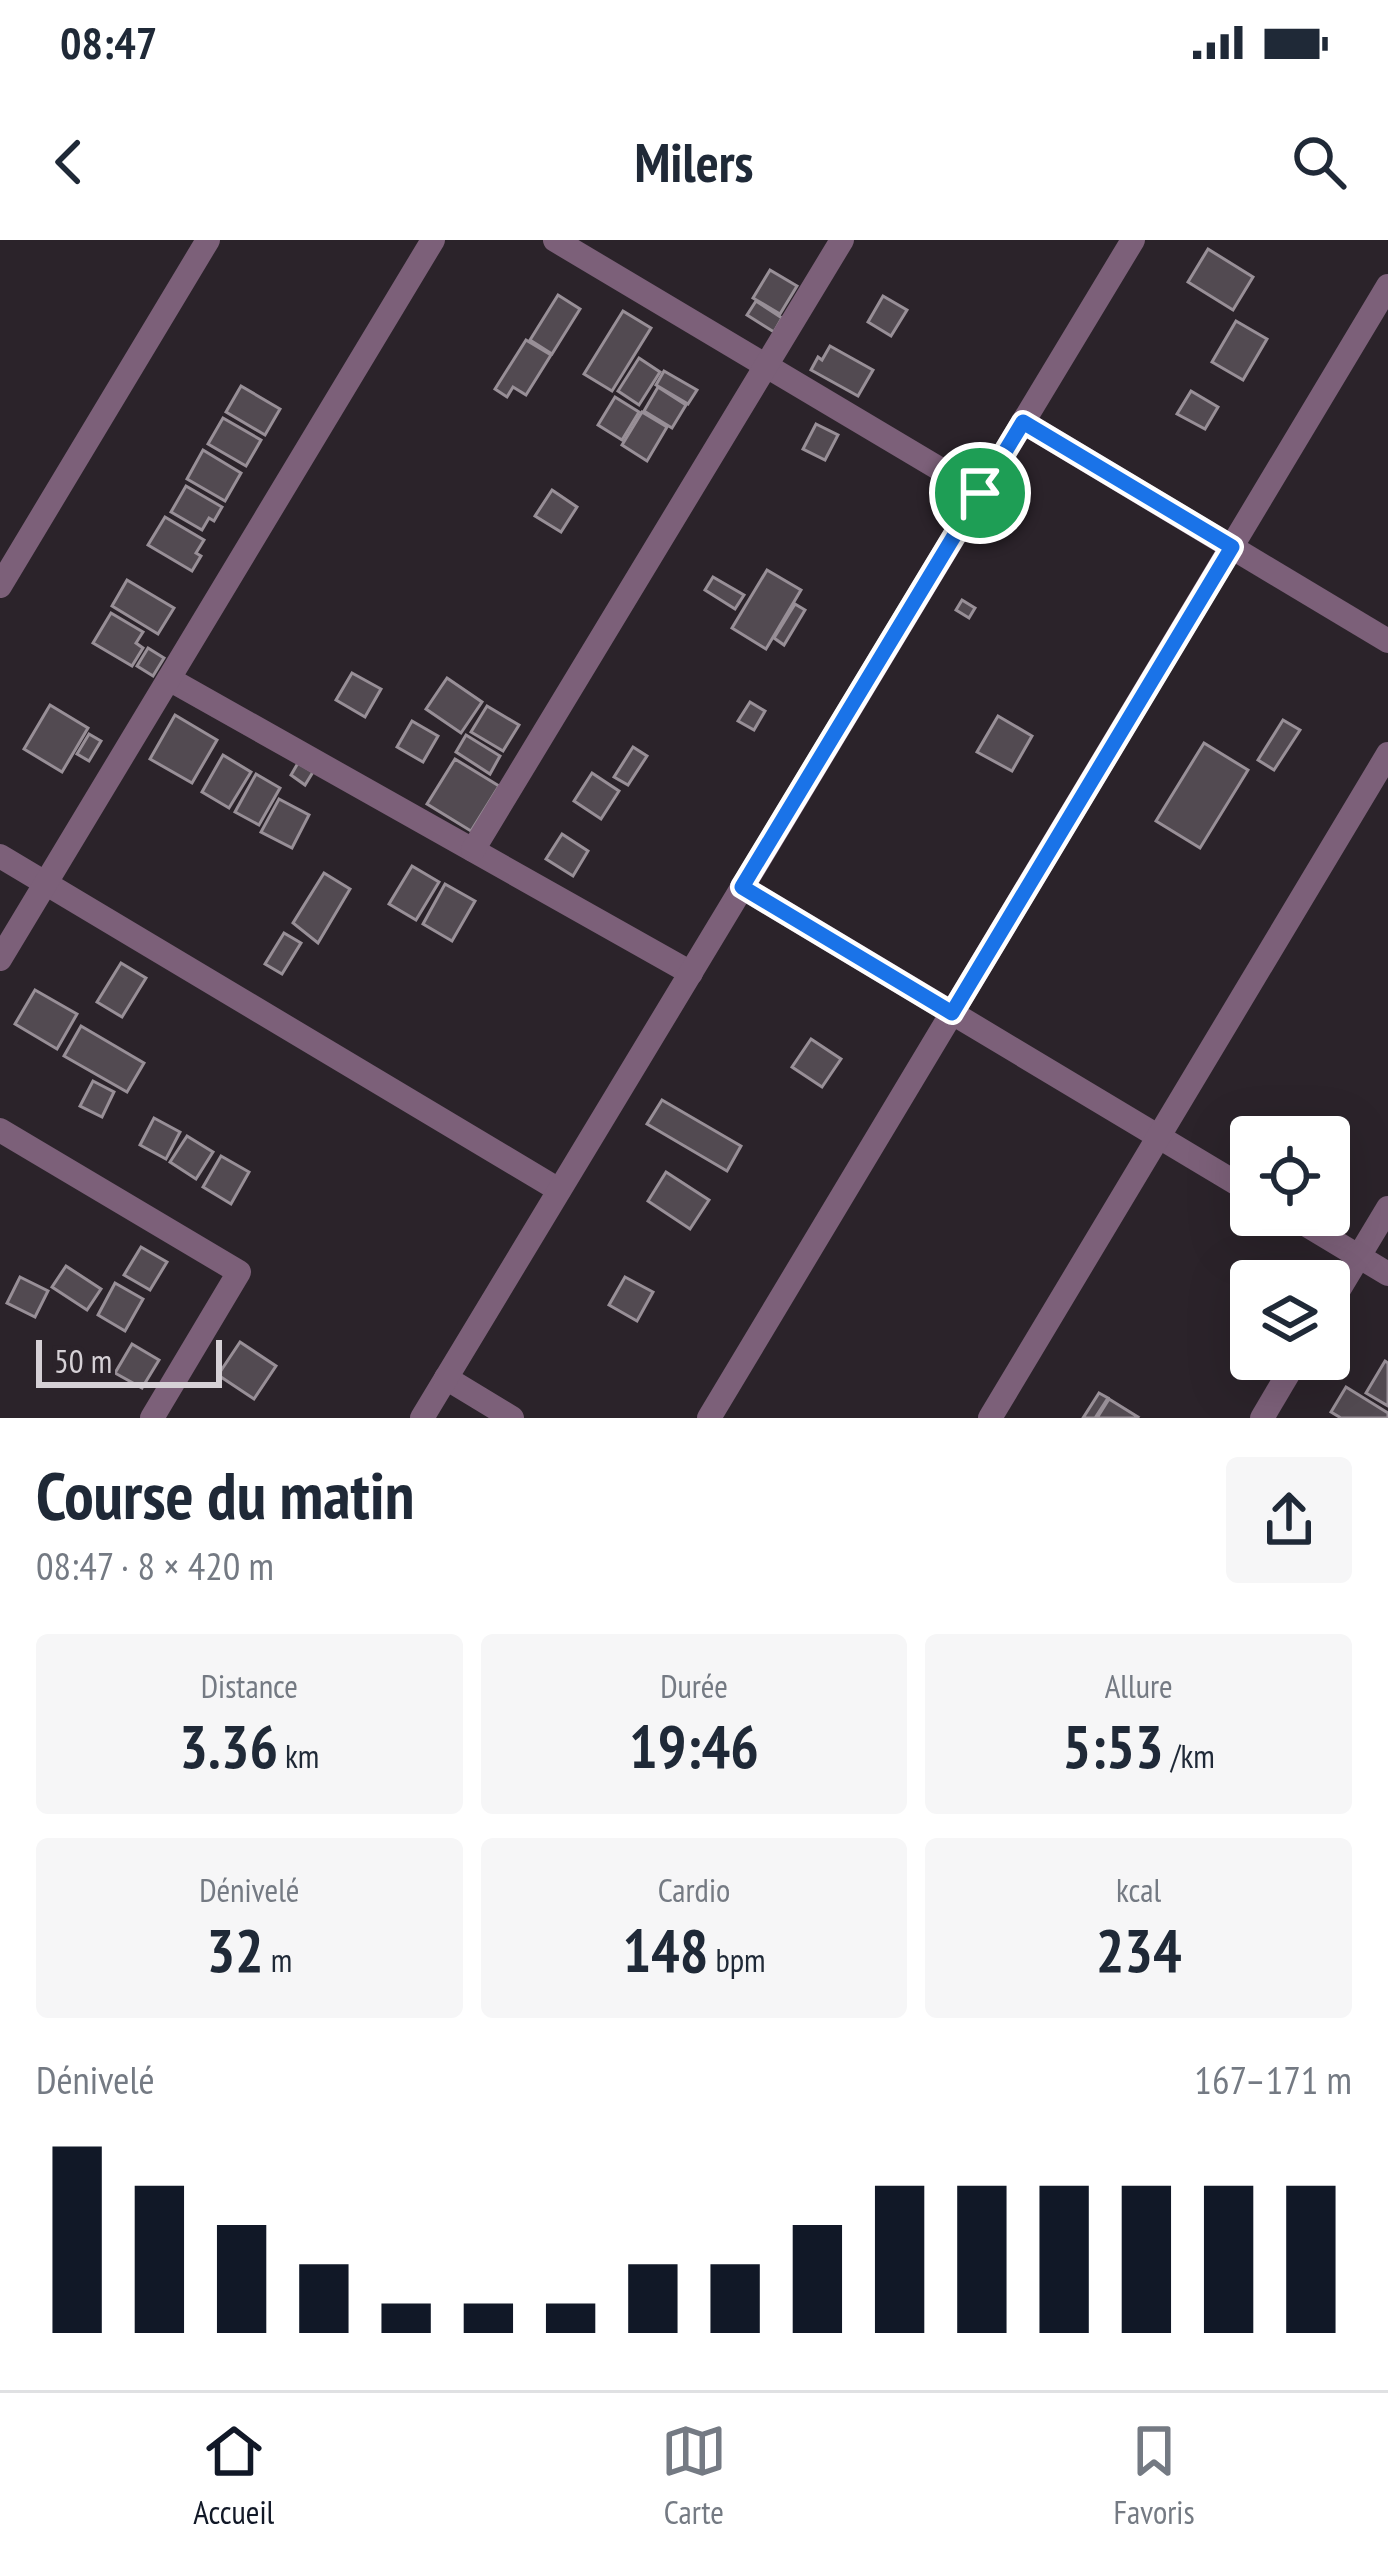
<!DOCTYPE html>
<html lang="fr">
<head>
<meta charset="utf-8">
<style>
  :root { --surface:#fff; --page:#f6f6f7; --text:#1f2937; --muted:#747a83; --line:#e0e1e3; --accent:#111827 }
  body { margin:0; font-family:"PT Sans Narrow",sans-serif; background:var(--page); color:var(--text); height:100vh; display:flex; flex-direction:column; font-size:45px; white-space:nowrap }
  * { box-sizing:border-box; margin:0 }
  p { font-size:39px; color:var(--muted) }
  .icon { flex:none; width:66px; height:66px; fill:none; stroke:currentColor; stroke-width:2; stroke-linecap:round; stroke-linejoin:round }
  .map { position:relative; height:1178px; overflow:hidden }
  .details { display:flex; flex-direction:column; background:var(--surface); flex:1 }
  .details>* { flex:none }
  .controls { position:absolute; left:1230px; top:876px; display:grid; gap:24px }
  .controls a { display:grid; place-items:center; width:120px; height:120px; border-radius:12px; background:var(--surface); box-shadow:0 12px 48px #0002; font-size:60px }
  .scale { position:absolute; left:36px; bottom:30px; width:186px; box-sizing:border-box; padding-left:12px; border:6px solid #d6d1d6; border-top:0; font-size:33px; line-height:42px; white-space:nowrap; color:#d6d1d6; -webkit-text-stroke:9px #2b232a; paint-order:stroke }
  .pin { position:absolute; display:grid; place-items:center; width:102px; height:102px; color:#fff; margin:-51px; border:6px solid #fff; border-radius:50%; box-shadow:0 3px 12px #0007 }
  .round { display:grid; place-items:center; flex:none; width:126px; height:126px; border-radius:12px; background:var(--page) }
  .summary { display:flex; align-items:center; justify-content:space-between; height:204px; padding:0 36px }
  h1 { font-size:66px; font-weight:600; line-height:90px }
  .figures { display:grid; grid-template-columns:repeat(3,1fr); gap:18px; height:204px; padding:12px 36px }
  .figures div { display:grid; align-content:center; border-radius:12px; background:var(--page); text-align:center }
  .figures b { font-size:60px; font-weight:600 }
  .figures small { font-size:33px; font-weight:400 }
  .figures p { font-size:33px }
  .chart { height:336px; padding:24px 36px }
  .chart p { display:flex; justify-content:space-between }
  .chart svg { width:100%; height:216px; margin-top:12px; stroke:var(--accent); stroke-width:6 }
  .status { display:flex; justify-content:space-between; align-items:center; height:84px; padding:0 60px; background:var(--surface); direction:ltr }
  .status svg { height:33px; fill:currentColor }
  header { display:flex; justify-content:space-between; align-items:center; height:156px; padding:0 36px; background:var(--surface); font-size:54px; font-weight:600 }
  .tab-bar { display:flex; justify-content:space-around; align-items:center; height:168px; border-top:3px solid var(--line); background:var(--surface); font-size:33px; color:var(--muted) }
  .tab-bar a { display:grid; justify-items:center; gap:6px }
  .tab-bar .active { color:var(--accent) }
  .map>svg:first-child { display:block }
  .building { fill:#524a51; stroke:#988f97; stroke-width:3 }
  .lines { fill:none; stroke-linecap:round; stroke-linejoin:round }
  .minor { stroke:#7c6079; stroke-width:24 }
  .route-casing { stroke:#fff; stroke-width:24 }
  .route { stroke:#1a73e8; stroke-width:15 }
</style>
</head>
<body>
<div class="status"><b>08:47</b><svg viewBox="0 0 49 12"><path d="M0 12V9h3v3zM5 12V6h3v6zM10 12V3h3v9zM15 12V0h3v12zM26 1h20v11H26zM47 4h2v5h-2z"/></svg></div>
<header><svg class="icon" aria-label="back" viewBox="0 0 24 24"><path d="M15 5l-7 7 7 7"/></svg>Milers<svg class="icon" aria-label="search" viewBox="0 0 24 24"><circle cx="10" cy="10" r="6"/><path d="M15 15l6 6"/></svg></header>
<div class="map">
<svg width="1388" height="1178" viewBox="0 0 1388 1178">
  <rect width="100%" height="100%" fill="#2b232a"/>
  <g class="building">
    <polygon points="1208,9 1253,37 1233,70 1188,42"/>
    <polygon points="770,30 797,46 780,74 753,58"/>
    <polygon points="558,55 580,69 552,114 530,100"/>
    <polygon points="883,56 907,70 891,96 868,82"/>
    <polygon points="756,61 782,78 774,92 747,75"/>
    <polygon points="623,71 651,88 612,151 584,134"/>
    <polygon points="1236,81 1267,99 1243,140 1212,122"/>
    <polygon points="526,100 551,115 526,155 513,147 507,157 495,149"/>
    <polygon points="830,106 873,130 858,156 811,130 818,117 822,120"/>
    <polygon points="639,118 660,132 639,165 618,151"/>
    <polygon points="664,131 697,150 688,164 656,145"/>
    <polygon points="241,146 280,169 265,195 226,172"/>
    <polygon points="658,147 686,165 672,188 644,171"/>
    <polygon points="1191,151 1218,167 1205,189 1177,174"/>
    <polygon points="615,157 639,172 622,200 598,185"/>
    <polygon points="642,172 667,187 647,221 622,205"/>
    <polygon points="223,178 261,200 246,226 208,204"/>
    <polygon points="816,184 838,195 825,220 803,209"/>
    <polygon points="203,210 241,233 225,261 187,239"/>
    <polygon points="186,246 222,267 214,281 209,278 202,290 171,272"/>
    <polygon points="552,250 577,267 561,292 535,276"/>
    <polygon points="165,277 204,300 196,313 201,316 192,331 148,305"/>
    <polygon points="767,330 801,350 766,409 732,388"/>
    <polygon points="713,337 744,355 735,369 705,350"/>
    <polygon points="127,340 174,368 158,394 112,366"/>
    <polygon points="962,360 975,368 969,378 956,370"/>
    <polygon points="795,364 805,370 784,405 774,398"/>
    <polygon points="111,373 143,392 136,403 143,408 132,426 93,403"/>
    <polygon points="148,408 164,418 153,436 137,426"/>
    <polygon points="352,433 381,449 365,477 336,460"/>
    <polygon points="447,438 482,462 461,493 426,469"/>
    <polygon points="750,462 765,471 754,490 738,481"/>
    <polygon points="50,465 88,488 62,532 24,509"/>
    <polygon points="487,466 519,485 503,511 471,492"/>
    <polygon points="175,475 217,500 192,543 150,519"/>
    <polygon points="998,476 1032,496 1012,531 977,512"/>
    <polygon points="1283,480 1300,490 1274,530 1258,520"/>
    <polygon points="412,481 438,496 423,522 397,507"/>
    <polygon points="89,494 101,501 89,521 77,514"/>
    <polygon points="466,495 500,516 490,534 456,512"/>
    <polygon points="1204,503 1248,530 1200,608 1156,581"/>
    <polygon points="633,507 647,516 628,545 614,537"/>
    <polygon points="223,515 251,532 229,568 202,552"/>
    <polygon points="455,519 499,546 471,591 427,564"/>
    <polygon points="298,523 313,532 305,545 291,535"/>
    <polygon points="592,533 619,551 601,579 574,561"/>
    <polygon points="256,534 280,548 259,585 235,572"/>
    <polygon points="279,559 309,575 292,608 261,592"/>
    <polygon points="562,594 588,611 573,636 546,619"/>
    <polygon points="412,626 439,642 416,680 389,664"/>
    <polygon points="324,633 350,649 318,703 293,683"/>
    <polygon points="445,644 475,661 452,701 423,684"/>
    <polygon points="284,693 301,703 282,734 265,724"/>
    <polygon points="121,723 146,738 122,777 97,762"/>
    <polygon points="35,750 77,774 57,809 15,784"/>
    <polygon points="81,786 144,823 127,852 64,816"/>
    <polygon points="811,799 841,819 822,847 792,827"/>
    <polygon points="93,841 114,852 102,877 80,866"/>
    <polygon points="662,860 741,906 727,931 647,884"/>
    <polygon points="154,878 180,892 166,919 140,905"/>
    <polygon points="187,896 213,912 196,939 170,922"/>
    <polygon points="221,916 249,932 231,964 203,947"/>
    <polygon points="666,932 709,960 690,989 648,961"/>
    <polygon points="141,1007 167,1022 150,1050 124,1035"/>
    <polygon points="66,1026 101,1049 87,1070 52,1047"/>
    <polygon points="20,1037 48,1051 35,1077 7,1063"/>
    <polygon points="625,1037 653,1052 637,1081 609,1065"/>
    <polygon points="115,1043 143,1059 125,1091 98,1075"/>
    <polygon points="240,1102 276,1126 254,1159 218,1135"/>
    <polygon points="132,1104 159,1120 142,1148 115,1133"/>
    <polygon points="1385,1121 1388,1123 1388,1166 1366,1153"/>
    <polygon points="1346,1147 1388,1173 1388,1178 1341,1178 1331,1172"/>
    <polygon points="1099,1153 1108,1158 1095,1178 1083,1178"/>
    <polygon points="1109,1159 1138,1177 1137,1178 1097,1178"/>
  </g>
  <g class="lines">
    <g class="minor">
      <polyline points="555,0 980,253"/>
      <polyline points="1023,182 1388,401"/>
      <polyline points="0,346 208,0"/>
      <polyline points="169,439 691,733"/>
      <polyline points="473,610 842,0"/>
      <polyline points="0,616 559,950"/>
      <polyline points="742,647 1251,952"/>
      <polyline points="0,719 433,0"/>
      <polyline points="0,890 239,1032 152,1178"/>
      <polyline points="1290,975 1388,1034"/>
      <polyline points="1329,1066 1388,968"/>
      <polyline points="446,1138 512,1178"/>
      <polyline points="422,1178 1133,0"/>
      <polyline points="709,1178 1388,46"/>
      <polyline points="990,1178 1388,514"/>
      <polyline points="1262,1178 1297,1119"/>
    </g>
  </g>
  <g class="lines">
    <defs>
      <polygon id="route" points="1023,182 1232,307 952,773 742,647"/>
    </defs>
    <use href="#route" class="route-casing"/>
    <use href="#route" class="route"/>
  </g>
</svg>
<div class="controls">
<a><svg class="icon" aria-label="locate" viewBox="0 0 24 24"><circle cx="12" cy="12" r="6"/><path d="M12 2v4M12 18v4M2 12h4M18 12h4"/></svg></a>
<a><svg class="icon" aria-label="layers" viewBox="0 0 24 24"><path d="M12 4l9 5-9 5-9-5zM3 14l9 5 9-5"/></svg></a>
</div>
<div class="scale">50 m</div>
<div class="pin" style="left:980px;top:253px;background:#1e9e55"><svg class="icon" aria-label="arrive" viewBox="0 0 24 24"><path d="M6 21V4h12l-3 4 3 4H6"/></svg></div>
</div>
<section class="details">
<div class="summary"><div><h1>Course du matin</h1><p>08:47 · 8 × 420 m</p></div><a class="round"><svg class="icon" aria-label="share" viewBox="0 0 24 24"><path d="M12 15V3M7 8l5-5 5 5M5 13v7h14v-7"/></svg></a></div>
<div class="figures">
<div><p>Distance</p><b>3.36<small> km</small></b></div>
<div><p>Durée</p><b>19:46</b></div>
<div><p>Allure</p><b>5:53<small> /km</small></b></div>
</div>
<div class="figures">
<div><p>Dénivelé</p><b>32<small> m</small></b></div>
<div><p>Cardio</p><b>148<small> bpm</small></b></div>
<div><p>kcal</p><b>234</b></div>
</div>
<div class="chart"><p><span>Dénivelé</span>167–171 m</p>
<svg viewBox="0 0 160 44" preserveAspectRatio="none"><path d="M5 44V6M15 44V14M25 44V22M35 44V30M45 44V38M55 44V38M65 44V38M75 44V30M85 44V30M95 44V22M105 44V14M115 44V14M125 44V14M135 44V14M145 44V14M155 44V14"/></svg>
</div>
</section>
<nav class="tab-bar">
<a class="active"><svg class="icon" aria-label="home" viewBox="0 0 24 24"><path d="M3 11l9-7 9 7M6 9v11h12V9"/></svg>Accueil</a>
<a><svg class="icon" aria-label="map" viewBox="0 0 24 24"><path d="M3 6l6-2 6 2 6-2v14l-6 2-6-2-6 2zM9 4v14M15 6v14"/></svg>Carte</a>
<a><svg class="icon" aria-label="saved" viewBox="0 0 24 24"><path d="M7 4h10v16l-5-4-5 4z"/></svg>Favoris</a>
</nav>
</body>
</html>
